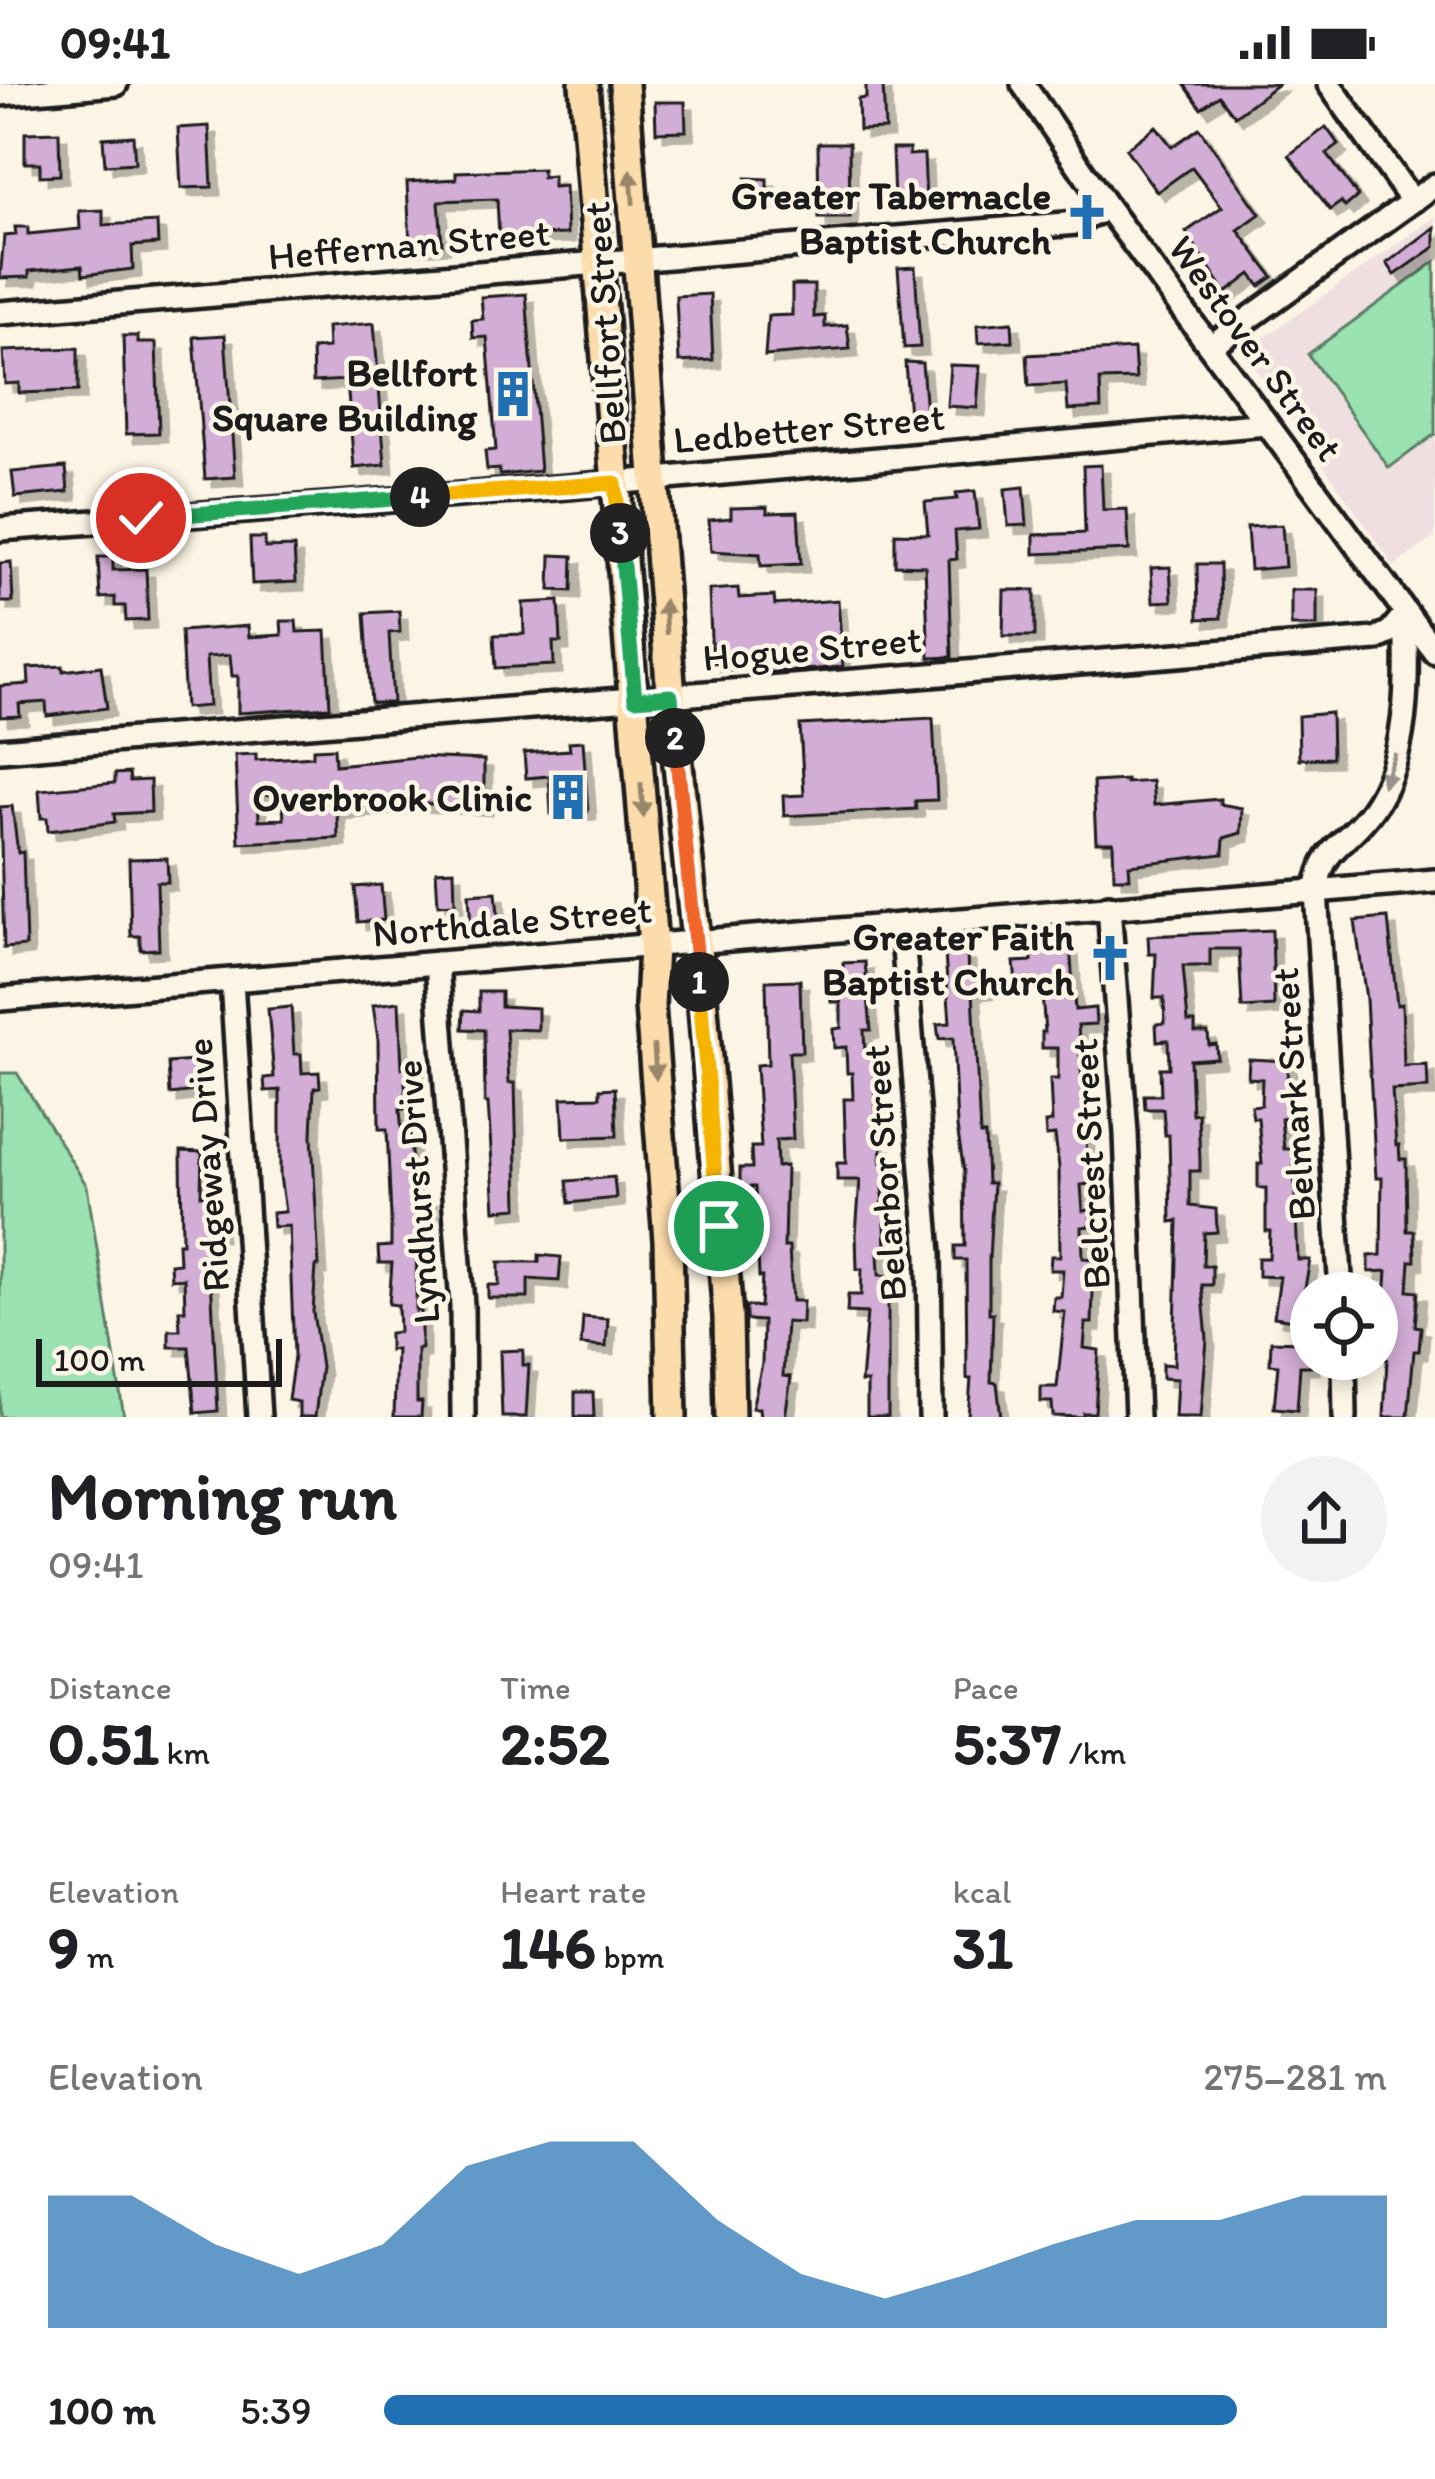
<!DOCTYPE html>
<html lang="en">
<head>
<meta charset="utf-8">
<style>
  :root { --surface:#fff; --page:#f2f2f2; --text:#202124; --muted:#757577; --accent:#1f6fb2 }
  body { margin:0; font-family:Itim,sans-serif; background:var(--page); color:var(--text); height:100vh; display:flex; flex-direction:column; font-size:45px; white-space:nowrap }
  * { box-sizing:border-box; margin:0 }
  p { font-size:39px; color:var(--muted) }
  .icon { flex:none; width:66px; height:66px; fill:none; stroke:currentColor; stroke-width:2; stroke-linecap:round; stroke-linejoin:round }
  .map { position:relative; height:1333px; overflow:hidden }
  .details { display:flex; flex-direction:column; background:var(--surface); flex:1 }
  .details>* { flex:none }
  .tools { position:absolute; left:1290px; top:1188px; display:grid; gap:24px }
  .tools a { display:grid; place-items:center; width:108px; height:108px; border-radius:50%; background:var(--surface); box-shadow:0 6px 18px #0003; font-size:60px }
  .scale { position:absolute; left:36px; bottom:30px; width:246px; box-sizing:border-box; padding-left:12px; border:6px solid #1c1c1c; border-top:0; font-size:33px; line-height:42px; white-space:nowrap; color:#1c1c1c; -webkit-text-stroke:9px #fcf5e5; paint-order:stroke }
  .pin { position:absolute; display:grid; place-items:center; width:102px; height:102px; color:#fff; margin:-51px; border:6px solid #fff; border-radius:50%; box-shadow:0 3px 12px #0007 }
  .km { position:absolute; width:60px; height:60px; margin:-30px; border-radius:50%; background:#222; color:#fff; font-size:33px; line-height:60px; text-align:center }
  .round { display:grid; place-items:center; flex:none; width:126px; height:126px; border-radius:63px; background:var(--page) }
  .head { display:flex; align-items:center; justify-content:space-between; height:204px; padding:0 48px }
  h1 { font-size:66px; font-weight:700; line-height:90px }
  .stats { display:grid; grid-template-columns:repeat(3,1fr); gap:18px; height:204px; padding:12px 48px }
  .stats div { display:grid; align-content:center }
  .stats b { font-size:60px; font-weight:700 }
  .stats small { font-size:33px; font-weight:400 }
  .stats p { font-size:33px }
  .chart { height:336px; padding:24px 48px }
  .chart p { display:flex; justify-content:space-between }
  .chart svg { width:100%; height:216px; margin-top:12px; fill:var(--accent); opacity:.7 }
  ul { padding:0 48px; list-style:none; font-size:39px }
  li { display:grid; grid-template-columns:192px 144px 1fr; align-items:center; height:90px }
  li i { height:30px; border-radius:15px; background:var(--accent) }
  .status { display:flex; justify-content:space-between; align-items:center; height:84px; padding:0 60px; background:var(--surface); direction:ltr }
  .status svg { height:33px; fill:currentColor }
  .map>svg:first-child { display:block }
  .built { fill:#efdfe0 }
  .green { fill:#9ae2b1; stroke:#5b7f66; stroke-width:3 }
  .building { fill:#d2add5; stroke:#1c1c1c; stroke-width:3; fill-rule:evenodd; filter:url(#shadow) }
  .lines { fill:none; stroke-linecap:round; stroke-linejoin:round }
  .minor-casing { stroke:#1c1c1c; stroke-width:30 }
  .major-casing { stroke:#1c1c1c; stroke-width:36 }
  .minor { stroke:#fcf5e5; stroke-width:21 }
  .major { stroke:#fddcac; stroke-width:27 }
  .oneway { fill:#98866b }
  .oneway2 { fill:#97938b }
  .split-1-casing { stroke:#fff; stroke-width:24 }
  .split-2-casing { stroke:#fff; stroke-width:24 }
  .split-3-casing { stroke:#fff; stroke-width:24 }
  .split-4-casing { stroke:#fff; stroke-width:24 }
  .split-5-casing { stroke:#fff; stroke-width:24 }
  .split-1 { stroke:#f5b400; stroke-width:15 }
  .split-2 { stroke:#f0652b; stroke-width:15 }
  .split-3 { stroke:#22a559; stroke-width:15 }
  .split-4 { stroke:#f5b400; stroke-width:15 }
  .split-5 { stroke:#22a559; stroke-width:15 }
  .labels { text-anchor:middle; dominant-baseline:central; stroke-width:9; stroke-linejoin:round; paint-order:stroke }
  .poi-label { font-size:39px; font-weight:bold; fill:#1c1c1c; stroke:#fcf5e5; text-anchor:end }
  .street-label { font-size:39px; fill:#1c1c1c; stroke:#fcf5e5 }
</style>
</head>
<body>
<div class="status"><b>09:41</b><svg viewBox="0 0 49 12"><path d="M0 12V9h3v3zM5 12V6h3v6zM10 12V3h3v9zM15 12V0h3v12zM26 1h20v11H26zM47 4h2v5h-2z"/></svg></div>
<div class="map">
<svg width="1435" height="1333" viewBox="0 0 1435 1333">
  <defs>
    <filter id="shadow"><feDropShadow dx="8" dy="8" stdDeviation="0" flood-color="#0004"/></filter>
  </defs>
  <rect width="100%" height="100%" fill="#fcf5e5"/>
  <filter id="ink" filterUnits="userSpaceOnUse"><feTurbulence type="fractalNoise" baseFrequency=".00833" numOctaves="2"/><feDisplacementMap in="SourceGraphic" scale="24" xChannelSelector="R" yChannelSelector="G"/><feConvolveMatrix kernelMatrix="1 2 1 2 8 2 1 2 1" color-interpolation-filters="sRGB"/></filter>
  <g filter="url(#ink)">
    <polygon class="built" points="1435,133 1435,453 1394,482 1244,268"/>
    <g class="green">
      <polygon points="1435,178 1435,350 1389,384 1308,270"/>
      <polygon points="0,989 17,989 87,1102 124,1333 0,1333"/>
    </g>
    <g class="building">
      <polygon points="866,0 883,0 885,45 859,46 858,15 866,14"/>
      <polygon points="1184,0 1278,0 1235,32 1219,11 1201,24"/>
      <polygon points="655,18 685,18 686,47 656,48"/>
      <polygon points="209,42 212,103 181,104 178,44"/>
      <polygon points="1156,42 1172,63 1199,44 1260,130 1238,146 1273,193 1260,202 1251,190 1226,209 1186,148 1222,123 1192,83 1157,108 1126,65"/>
      <polygon points="1326,43 1339,61 1327,70 1358,112 1345,123 1341,118 1330,126 1289,71"/>
      <polygon points="59,48 60,91 40,92 40,79 25,79 25,49"/>
      <polygon points="133,52 135,79 105,81 103,54"/>
      <polygon points="818,59 849,59 850,134 819,134"/>
      <polygon points="892,65 909,65 909,71 924,70 926,116 894,118"/>
      <polygon points="542,85 542,93 553,92 553,103 565,102 567,150 499,152 497,115 439,117 442,160 410,162 407,98 456,95 456,88"/>
      <polygon points="746,94 767,95 767,118 746,118"/>
      <polygon points="103,126 103,141 157,138 158,160 132,162 133,185 83,191 82,182 29,187 29,193 0,194 4,152 16,151 15,143 28,143 28,150 80,145 79,127"/>
      <polygon points="1435,143 1435,163 1395,191 1387,179"/>
      <polygon points="915,183 920,263 904,264 898,184"/>
      <polygon points="792,201 814,201 814,233 825,232 825,243 847,241 850,265 765,272 768,232 792,231"/>
      <polygon points="526,210 540,387 500,391 499,385 487,386 485,367 496,366 487,253 473,254 472,236 483,235 481,213"/>
      <polygon points="710,210 713,276 679,278 676,212"/>
      <polygon points="1012,238 1013,257 978,259 977,241"/>
      <polygon points="374,239 385,381 354,384 347,296 313,298 312,265 328,264 327,243"/>
      <polygon points="225,251 235,393 205,395 194,253"/>
      <polygon points="123,252 138,252 138,259 156,259 159,349 126,350"/>
      <polygon points="78,264 78,307 19,309 19,299 5,300 3,267"/>
      <polygon points="1134,265 1136,295 1100,296 1101,324 1068,326 1066,300 1029,302 1027,271"/>
      <polygon points="905,278 922,279 926,330 909,332"/>
      <polygon points="950,281 980,282 977,324 947,322"/>
      <polygon points="1101,381 1103,426 1127,425 1129,466 1034,470 1034,451 1085,449 1083,382"/>
      <polygon points="66,383 68,408 15,413 12,388"/>
      <polygon points="1024,403 1027,441 1008,442 1005,405"/>
      <polygon points="975,407 979,445 955,447 957,475 949,476 952,573 929,574 925,482 895,481 895,449 928,450 925,418 957,415 956,409"/>
      <polygon points="767,423 767,429 798,428 801,480 761,482 760,470 711,467 709,436 731,434 731,424"/>
      <polygon points="1282,441 1285,483 1250,486 1247,443"/>
      <polygon points="250,454 265,454 265,464 294,463 296,498 252,500"/>
      <polygon points="551,471 573,472 572,507 550,506"/>
      <polygon points="98,473 113,473 113,486 146,485 148,536 126,537 125,522 115,522 115,513 100,514"/>
      <polygon points="11,478 13,518 0,518 0,479"/>
      <polygon points="1197,480 1220,480 1221,534 1198,535"/>
      <polygon points="1170,483 1172,517 1153,518 1151,484"/>
      <polygon points="738,504 739,514 774,512 775,521 838,516 843,583 749,590 748,577 712,579 709,506"/>
      <polygon points="1004,506 1035,506 1035,552 1003,552"/>
      <rect x="1291" y="506" width="26" height="36"/>
      <polygon points="559,517 561,558 553,558 554,581 496,584 494,551 524,550 523,519"/>
      <polygon points="399,527 400,548 389,549 393,619 371,619 365,529"/>
      <polygon points="281,537 296,537 297,548 326,547 330,623 238,629 238,592 232,592 230,571 206,573 209,622 185,624 181,547 248,542 249,553 282,551"/>
      <polygon points="63,582 63,587 101,582 107,624 47,632 46,618 19,620 20,632 0,633 0,602 29,600 28,584"/>
      <polygon points="1331,629 1332,674 1299,675 1298,632"/>
      <polygon points="933,634 937,716 915,717 916,725 784,732 783,712 804,711 800,641"/>
      <polygon points="583,657 588,727 551,730 549,692 526,694 524,669 570,666 569,658"/>
      <path d="M334 664 335 681 417 673 484 676V723L413 719 337 727 338 754 239 759 235 671 256 670V676L313 672V665ZM282 710 284 735 259 736 258 711Z"/>
      <polygon points="129,689 130,697 150,696 151,728 114,730 115,738 48,747 47,734 41,734 39,706 115,699 115,690"/>
      <polygon points="1126,696 1126,699 1152,697 1154,721 1220,715 1220,720 1242,724 1241,749 1224,754 1223,770 1129,781 1130,794 1114,794 1113,758 1096,758 1093,698"/>
      <polygon points="12,722 18,769 23,768 26,862 4,864 0,723"/>
      <polygon points="167,774 168,798 157,798 159,865 141,866 140,852 131,852 129,775"/>
      <polygon points="454,786 455,820 438,821 436,787"/>
      <polygon points="381,801 384,836 358,838 355,803"/>
      <polygon points="496,808 499,843 471,845 469,810"/>
      <polygon points="1388,834 1397,921 1402,920 1404,982 1427,981 1428,1004 1392,1006 1396,1061 1399,1061 1400,1075 1406,1075 1407,1147 1414,1147 1415,1177 1410,1177 1408,1207 1418,1208 1415,1242 1421,1243 1419,1267 1414,1267 1408,1333 1384,1333 1387,1275 1380,1274 1387,1187 1369,1188 1369,1172 1381,1171 1382,1094 1376,1094 1366,915 1355,837"/>
      <polygon points="1272,846 1274,922 1242,924 1239,865 1210,865 1210,882 1183,882 1188,938 1195,938 1195,948 1208,948 1209,961 1216,960 1217,974 1190,976 1192,1030 1198,1029 1200,1077 1200,1087 1190,1087 1190,1122 1216,1125 1217,1148 1204,1149 1203,1182 1212,1182 1212,1201 1202,1201 1207,1255 1201,1333 1175,1333 1177,1295 1162,1294 1162,1280 1174,1281 1178,1137 1171,1138 1169,1051 1165,1051 1163,1025 1145,1025 1144,1011 1161,1011 1160,984 1169,984 1168,956 1157,957 1156,940 1165,939 1164,914 1154,914 1156,870 1149,870 1148,852"/>
      <polygon points="1070,862 1075,926 1095,924 1096,940 1078,941 1089,1100 1081,1101 1083,1127 1090,1126 1091,1142 1082,1143 1083,1174 1094,1175 1092,1239 1086,1239 1084,1264 1099,1266 1095,1329 1083,1329 1083,1333 1053,1332 1052,1318 1041,1318 1041,1303 1057,1303 1065,1228 1053,1227 1054,1213 1061,1213 1063,1186 1050,1186 1051,1172 1060,1172 1059,1083 1055,1051 1046,1052 1045,1039 1052,1038 1050,995 1058,995 1058,964 1042,964 1042,948 1045,948 1041,897 1016,899 1014,878 1032,877 1032,865"/>
      <polygon points="967,869 968,893 984,892 985,906 973,907 980,1051 985,1051 987,1099 993,1099 989,1176 989,1229 993,1229 991,1298 997,1299 1001,1333 968,1333 971,1295 967,1295 966,1176 955,1176 955,1162 965,1162 964,1088 957,1043 953,954 939,955 937,940 950,939 945,870"/>
      <polygon points="865,878 871,946 864,946 865,971 874,971 877,1059 882,1059 881,1078 903,1078 902,1095 884,1095 882,1125 894,1126 893,1140 885,1140 886,1167 878,1168 879,1191 888,1192 888,1333 867,1333 867,1298 861,1298 867,1229 847,1228 848,1211 861,1211 862,1185 857,1185 856,1150 860,1096 837,1096 837,1079 846,1079 844,1015 853,1015 852,989 847,989 846,963 834,964 833,945 841,944 841,918 831,918 830,902 844,900 843,879"/>
      <polygon points="800,896 802,968 789,968 793,1055 776,1056 777,1083 786,1082 784,1163 789,1163 792,1217 803,1217 802,1239 786,1238 783,1292 791,1293 785,1333 760,1333 759,1324 752,1324 762,1280 763,1237 746,1236 746,1222 760,1223 762,1193 759,1193 755,1103 740,1103 740,1084 752,1084 751,1063 761,1063 756,981 768,980 766,897"/>
      <polygon points="479,908 501,908 501,922 538,924 538,946 506,945 509,999 515,999 518,1124 495,1126 488,1019 485,1019 484,946 463,945 464,926 479,927"/>
      <polygon points="399,918 402,984 416,984 416,999 405,999 407,1025 400,1025 402,1051 410,1050 414,1114 429,1113 430,1131 417,1132 416,1227 421,1227 421,1265 417,1265 417,1318 422,1318 421,1333 394,1333 396,1265 389,1266 389,1249 399,1248 398,1221 389,1220 392,1179 379,1179 378,1163 391,1162 391,1133 387,1045 379,1045 378,955 373,921"/>
      <polygon points="291,923 294,970 301,970 302,989 319,988 320,1003 314,1004 312,1052 319,1182 316,1182 313,1228 321,1283 315,1333 299,1333 299,1318 288,1316 294,1272 289,1142 273,1143 272,1129 285,1128 280,1092 280,1006 265,1007 264,994 274,993 268,925"/>
      <polygon points="1249,975 1288,977 1286,1019 1290,1019 1291,1033 1281,1034 1284,1065 1293,1065 1298,1176 1310,1176 1299,1237 1274,1233 1280,1193 1258,1192 1258,1174 1269,1174 1270,1147 1266,1147 1266,1104 1258,1104 1258,1080 1262,1080 1258,1034 1253,1034 1251,1022 1261,1021 1262,995 1248,994"/>
      <polygon points="193,977 196,1007 170,1010 168,979"/>
      <polygon points="615,1004 617,1052 564,1054 562,1014 600,1013 600,1005"/>
      <polygon points="181,1067 202,1068 201,1111 206,1110 206,1133 217,1133 218,1149 206,1149 208,1175 218,1175 219,1193 211,1193 218,1327 195,1329 189,1263 169,1263 169,1246 180,1246 179,1226 185,1226 184,1194 171,1195 170,1180 179,1179 178,1159 182,1159"/>
      <polygon points="614,1093 616,1114 569,1119 567,1097"/>
      <polygon points="539,1171 561,1173 559,1197 528,1195 528,1214 488,1214 488,1201 499,1201 499,1178 539,1178"/>
      <polygon points="583,1233 608,1235 606,1263 581,1261"/>
      <polygon points="1271,1257 1298,1258 1297,1263 1311,1263 1311,1282 1300,1282 1297,1326 1274,1324 1278,1281 1270,1280"/>
      <polygon points="523,1266 523,1281 529,1281 526,1333 502,1333 500,1267"/>
      <polygon points="575,1308 593,1308 594,1333 575,1333"/>
    </g>
    <g class="lines">
      <defs>
        <g id="minor">
          <polyline points="1023,0 1107,123 1435,568"/>
          <polyline points="1329,0 1412,117"/>
          <polyline points="0,10 116,0"/>
          <polyline points="0,229 1077,139 1107,123"/>
          <polyline points="1212,261 1435,101"/>
          <polyline points="0,445 568,403 1266,340"/>
          <polyline points="0,666 1376,555 1390,548 1405,530"/>
          <polyline points="1109,822 1126,1050 1137,1333"/>
          <polyline points="902,841 929,1170 931,1333"/>
          <polyline points="437,879 462,1221 463,1333"/>
          <polyline points="232,896 259,1333"/>
          <polyline points="0,915 1435,797"/>
          <path d="M1341 1209 1316 807C1325 760 1341 765 1368 731 1410 679 1408 593 1405 530"/>
          <polyline points="1344,1275 1345,1333"/>
        </g>
        <g id="major">
          <polyline points="584,0 653,862 650,922 668,1156 672,1333"/>
          <polyline points="624,0 671,612 703,924 728,1233 730,1333"/>
        </g>
      </defs>
      <use href="#minor" class="minor-casing"/>
      <use href="#major" class="major-casing"/>
      <use href="#minor" class="minor"/>
      <use href="#major" class="major"/>
    </g>
    <defs><path id="oneway-solid" d="M-6-.8H1V-3.2L6.5 0L1 3.2V.8H-6Z" transform="scale(3)"/></defs>
    <g class="oneway">
      <use href="#oneway-solid" transform="translate(632 103) rotate(-94)"/>
      <use href="#oneway-solid" transform="translate(665 533) rotate(-94)"/>
      <use href="#oneway-solid" transform="translate(642 716) rotate(86)"/>
      <use href="#oneway-solid" transform="translate(655 978) rotate(86)"/>
    </g>
    <use class="oneway2" href="#oneway-solid" transform="translate(1389 686) rotate(111)"/>
  </g>
  <g class="lines" filter="url(#ink)">
    <defs>
      <polyline id="split-1" points="699,898 719,1142"/>
      <polyline id="split-2" points="675,654 699,898"/>
      <polyline id="split-3" points="620,449 635,615 671,612 675,654"/>
      <polyline id="split-4" points="420,413 615,399 620,449"/>
      <polyline id="split-5" points="141,434 420,413"/>
    </defs>
    <use href="#split-1" class="split-1-casing"/>
    <use href="#split-2" class="split-2-casing"/>
    <use href="#split-3" class="split-3-casing"/>
    <use href="#split-4" class="split-4-casing"/>
    <use href="#split-5" class="split-5-casing"/>
    <use href="#split-1" class="split-1"/>
    <use href="#split-2" class="split-2"/>
    <use href="#split-3" class="split-3"/>
    <use href="#split-4" class="split-4"/>
    <use href="#split-5" class="split-5"/>
  </g>
  <defs>
    <symbol id="church-bare" viewBox="-9 -9 18 18"><path d="M-1.2-6h2.4v3.5h3.3v2.4h-3.3V6h-2.4V-.1h-3.3v-2.4h3.3Z" fill="#1f6fb2" stroke="#fcf5e5" stroke-width="2.5" paint-order="stroke"/></symbol>
    <symbol id="building-bare" viewBox="-9 -9 18 18"><path d="M-4-6H4V6H1V3H-1V6H-4ZM-2.5-4.3h1.7v1.8h-1.7ZM.8-4.3h1.7v1.8H.8ZM-2.5-1h1.7V.8h-1.7ZM.8-1h1.7V.8H.8Z" fill="#1f6fb2" stroke="#fcf5e5" stroke-width="2.5" paint-order="stroke"/></symbol>
  </defs>
  <g fill-rule="evenodd">
    <use href="#church-bare" x="1054" y="100" width="66" height="66"/>
    <use href="#building-bare" x="480" y="277" width="66" height="66"/>
    <use href="#building-bare" x="535" y="680" width="66" height="66"/>
    <use href="#church-bare" x="1077" y="841" width="66" height="66"/>
  </g>
  <g class="labels">
    <g class="poi-label">
      <text x="1051" y="111">Greater Tabernacle<tspan x="1051" dy="45">Baptist Church</tspan></text>
      <text x="477" y="288">Bellfort<tspan x="477" dy="45">Square Building</tspan></text>
      <text x="532" y="713">Overbrook Clinic</text>
      <text x="1074" y="852">Greater Faith<tspan x="1074" dy="45">Baptist Church</tspan></text>
    </g>
    <g class="street-label">
      <text transform="translate(409 160) rotate(-5)">Heffernan Street</text>
      <text transform="translate(604 239) rotate(-94)">Bellfort Street</text>
      <text transform="translate(1256 264) rotate(54)">Westover Street</text>
      <text transform="translate(809 344) rotate(-5)">Ledbetter Street</text>
      <text transform="translate(812 564) rotate(-5)">Hogue Street</text>
      <text transform="translate(512 837) rotate(-5)">Northdale Street</text>
      <text transform="translate(1293 1010) rotate(-94)">Belmark Street</text>
      <text transform="translate(1090 1080) rotate(-93)">Belcrest Street</text>
      <text transform="translate(207 1081) rotate(-94)">Ridgeway Drive</text>
      <text transform="translate(884 1089) rotate(-94)">Belarbor Street</text>
      <text transform="translate(417 1108) rotate(-94)">Lyndhurst Drive</text>
    </g>
  </g>
</svg>
<div class="tools">
<a><svg class="icon" aria-label="locate" viewBox="0 0 24 24"><circle cx="12" cy="12" r="6"/><path d="M12 2v4M12 18v4M2 12h4M18 12h4"/></svg></a>
</div>
<div class="scale">100 m</div>
<div class="pin" style="left:719px;top:1142px;background:#1e9e55"><svg class="icon" aria-label="arrive" viewBox="0 0 24 24"><path d="M6 21V4h12l-3 4 3 4H6"/></svg></div>
<div class="pin" style="left:141px;top:434px;background:#d93025"><svg class="icon" aria-label="check" viewBox="0 0 24 24"><path d="M5 12l5 5 9-10"/></svg></div>
<b class="km" style="left:699px;top:898px">1</b>
<b class="km" style="left:675px;top:654px">2</b>
<b class="km" style="left:620px;top:449px">3</b>
<b class="km" style="left:420px;top:413px">4</b>
</div>
<section class="details">
<div class="head"><div><h1>Morning run</h1><p>09:41</p></div><a class="round"><svg class="icon" aria-label="share" viewBox="0 0 24 24"><path d="M12 15V3M7 8l5-5 5 5M5 13v7h14v-7"/></svg></a></div>
<div class="stats">
<div><p>Distance</p><b>0.51<small> km</small></b></div>
<div><p>Time</p><b>2:52</b></div>
<div><p>Pace</p><b>5:37<small> /km</small></b></div>
</div>
<div class="stats">
<div><p>Elevation</p><b>9<small> m</small></b></div>
<div><p>Heart rate</p><b>146<small> bpm</small></b></div>
<div><p>kcal</p><b>31</b></div>
</div>
<div class="chart"><p><span>Elevation</span>275–281 m</p>
<svg viewBox="0 0 160 44" preserveAspectRatio="none"><path d="M0 44V17L10 17L20 27L30 33L40 27L50 11L60 6L70 6L80 22L90 33L100 38L110 33L120 27L130 22L140 22L150 17L160 17V44z"/></svg>
</div>
<ul>
<li><b>100 m</b>5:39<i style="width:85%"></i></li>
</ul>
</section>
</body>
</html>
